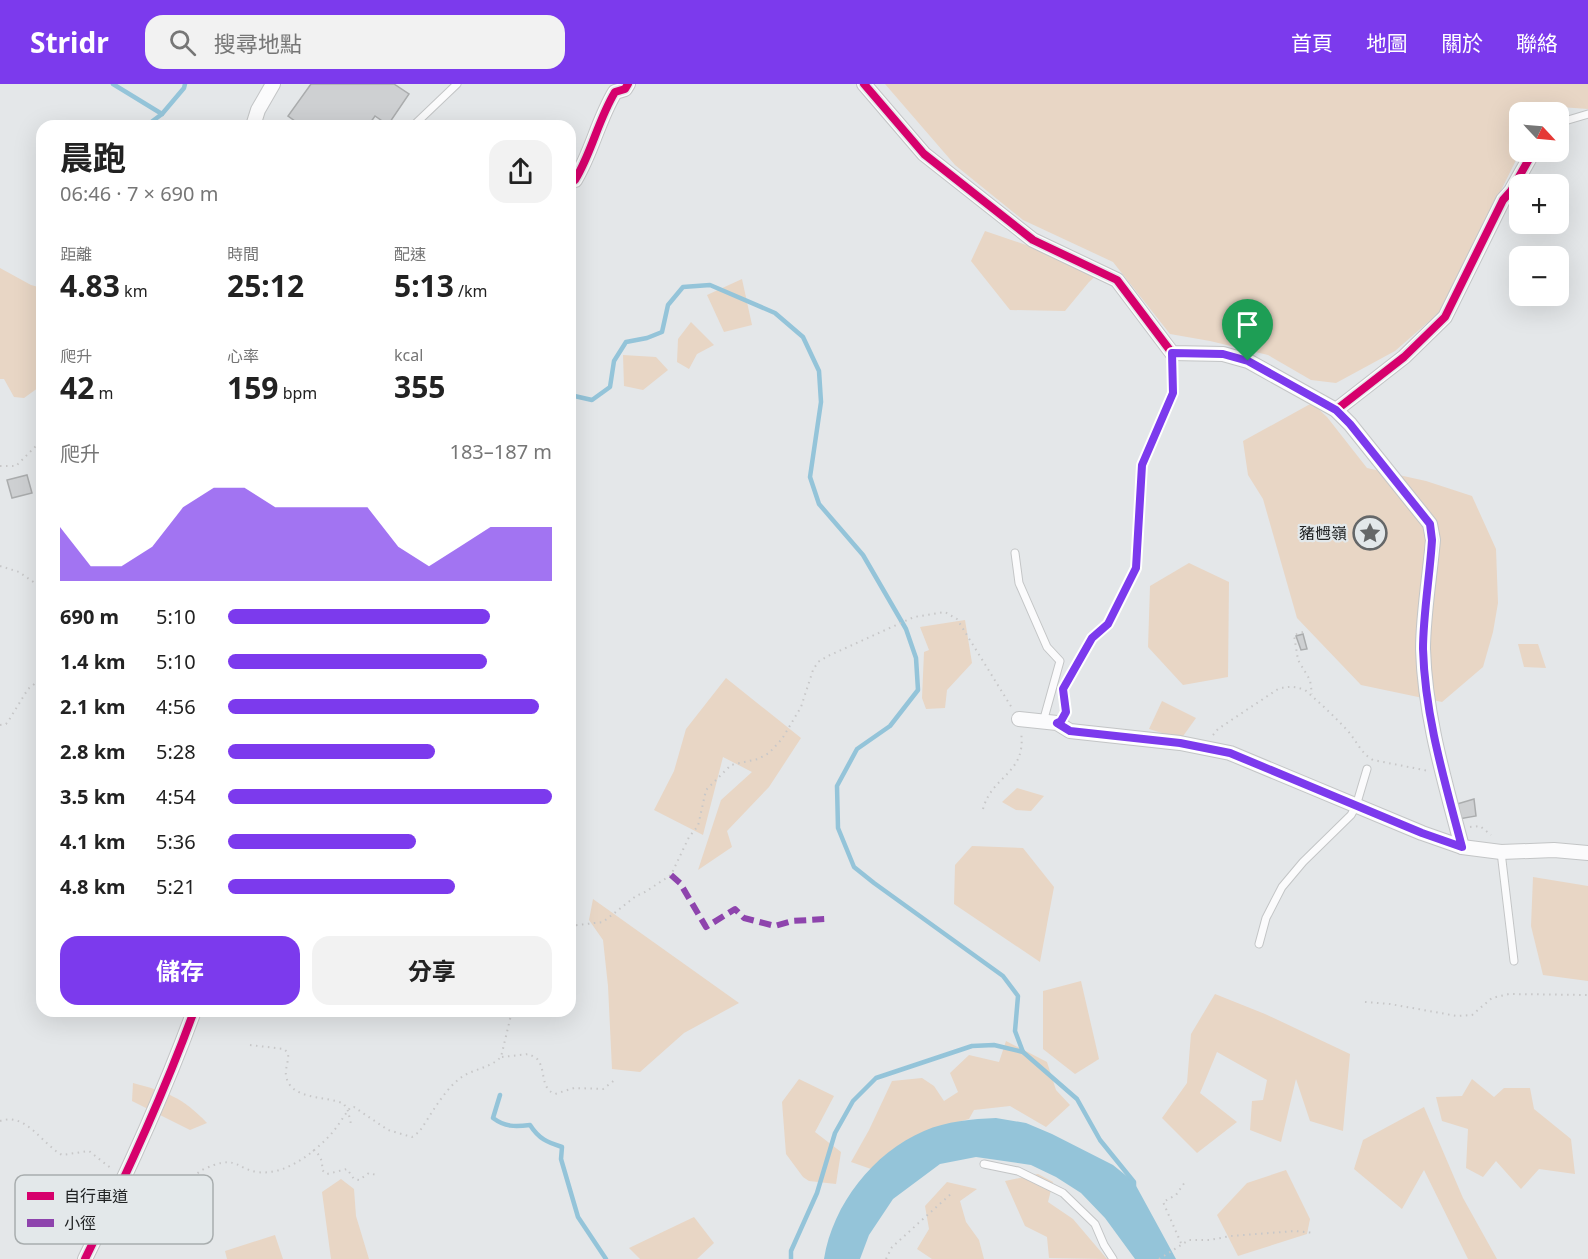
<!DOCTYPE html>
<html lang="zh-TW">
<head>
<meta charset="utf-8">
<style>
  :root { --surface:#fff; --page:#f2f2f2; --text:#222; --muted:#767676; --accent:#7c3aed }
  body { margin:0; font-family:"Noto Sans","Noto Sans TC",sans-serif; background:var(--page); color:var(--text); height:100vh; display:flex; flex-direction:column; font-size:22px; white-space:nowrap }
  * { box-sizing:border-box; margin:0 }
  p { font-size:20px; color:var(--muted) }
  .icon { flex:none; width:33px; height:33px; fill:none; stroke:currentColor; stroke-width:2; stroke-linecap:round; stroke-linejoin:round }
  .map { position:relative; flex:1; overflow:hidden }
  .details { position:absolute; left:36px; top:36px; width:540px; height:897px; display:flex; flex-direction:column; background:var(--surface); border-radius:18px; box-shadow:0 6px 24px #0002 }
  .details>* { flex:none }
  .needle { width:39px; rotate:116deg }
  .buttons { position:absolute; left:1509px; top:18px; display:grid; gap:12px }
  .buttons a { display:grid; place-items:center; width:60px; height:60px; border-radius:12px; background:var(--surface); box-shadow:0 6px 24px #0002; font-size:30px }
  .pin { position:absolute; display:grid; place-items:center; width:51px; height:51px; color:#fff; margin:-62px -26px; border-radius:50% 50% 50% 0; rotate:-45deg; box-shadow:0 0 6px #0007 }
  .pin .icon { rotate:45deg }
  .round { display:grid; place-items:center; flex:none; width:63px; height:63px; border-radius:18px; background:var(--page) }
  .summary { display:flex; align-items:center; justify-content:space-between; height:102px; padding:0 24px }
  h1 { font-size:33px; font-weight:700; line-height:45px }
  .metrics { display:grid; grid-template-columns:repeat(3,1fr); gap:9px; height:102px; padding:6px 24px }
  .metrics div { display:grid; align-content:center }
  .metrics b { font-size:30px; font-weight:700 }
  .metrics small { font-size:16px; font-weight:400 }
  .metrics p { font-size:16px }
  .chart { height:168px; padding:12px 24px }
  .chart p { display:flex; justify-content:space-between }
  .chart svg { width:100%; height:108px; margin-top:6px; fill:var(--accent); opacity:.7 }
  .primary-button { display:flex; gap:12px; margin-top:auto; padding:12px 24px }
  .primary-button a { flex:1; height:69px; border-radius:18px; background:var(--accent); color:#fff; font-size:24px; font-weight:700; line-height:69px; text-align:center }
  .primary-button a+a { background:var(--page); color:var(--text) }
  ul { padding:0 24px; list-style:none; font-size:20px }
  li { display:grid; grid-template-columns:96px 72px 1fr; align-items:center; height:45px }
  li i { height:15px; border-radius:8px; background:var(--accent) }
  header { display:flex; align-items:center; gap:36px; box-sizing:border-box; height:84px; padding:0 30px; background:var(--accent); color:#fff }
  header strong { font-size:28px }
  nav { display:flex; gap:33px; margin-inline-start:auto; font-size:21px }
  .search { width:420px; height:54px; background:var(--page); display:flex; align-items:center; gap:15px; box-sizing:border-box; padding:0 21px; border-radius:18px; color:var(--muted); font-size:22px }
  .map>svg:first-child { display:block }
  .green { fill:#e8d6c5 }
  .water { fill:#94c4d9 }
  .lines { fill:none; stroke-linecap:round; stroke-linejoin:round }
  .stream { stroke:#94c4d9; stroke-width:4.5 }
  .building { fill:#ced0d2; stroke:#aaacad; stroke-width:1.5 }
  .service-casing { stroke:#c3c5c6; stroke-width:9 }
  .minor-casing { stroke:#c3c5c6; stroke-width:16 }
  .path { stroke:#c7c7c8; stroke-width:2; stroke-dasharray:1.5 4.5; stroke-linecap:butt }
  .service { stroke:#fbfbfc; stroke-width:7 }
  .minor { stroke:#fbfbfc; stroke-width:14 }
  .quiet { stroke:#8e44ad; stroke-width:6; stroke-dasharray:12 6; stroke-linecap:butt }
  .cycleway-casing { stroke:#e3e8ea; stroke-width:11 }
  .cycleway { stroke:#d6006c; stroke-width:8 }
  .route-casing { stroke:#fff; stroke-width:12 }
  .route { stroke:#7c3aed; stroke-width:8 }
  .labels { text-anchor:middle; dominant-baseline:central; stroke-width:4.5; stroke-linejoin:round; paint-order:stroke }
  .poi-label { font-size:16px; fill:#202223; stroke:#e3e8ea; text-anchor:end }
  .key { fill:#e3e8ea; stroke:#a8adae; stroke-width:1.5 }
  .key-label { font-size:16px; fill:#202223 }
</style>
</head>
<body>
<header>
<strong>Stridr</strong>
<div class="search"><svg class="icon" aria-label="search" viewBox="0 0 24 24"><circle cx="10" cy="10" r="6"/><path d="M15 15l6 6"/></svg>搜尋地點</div>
<nav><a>首頁</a><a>地圖</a><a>關於</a><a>聯絡</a></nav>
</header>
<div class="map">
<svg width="1588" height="1175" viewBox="0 0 1588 1175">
  <rect width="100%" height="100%" fill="#e4e7e9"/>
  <g class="green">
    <polygon points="885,0 1588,0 1588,25 1560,23 1551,28 1520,28 1520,68 1442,226 1395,267 1336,299 1311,296 1268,271 1210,257 1170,250 1113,178 1023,136 955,81"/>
    <polygon points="985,147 1044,167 1098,190 1089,198 1065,227 1010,226 971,177"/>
    <polygon points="0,184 31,201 42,204 42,301 24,314 14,313 4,295 0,295"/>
    <polygon points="742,195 752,241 724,248 707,211"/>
    <polygon points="691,238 714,261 697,270 689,285 677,278 678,255"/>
    <polygon points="623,271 656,273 668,286 643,306 624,302"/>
    <polygon points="1312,319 1327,333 1367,384 1426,397 1472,412 1496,465 1498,519 1493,548 1483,583 1442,618 1361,601 1297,534 1263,415 1248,391 1243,357"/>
    <polygon points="1189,479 1229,498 1228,593 1183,601 1148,563 1150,502"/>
    <polygon points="965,536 972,579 947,606 945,624 926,625 922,614 924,568 929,566 920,543"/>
    <polygon points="1518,560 1538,560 1546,584 1524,583"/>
    <polygon points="726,594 801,654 769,703 727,747 732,763 698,786 721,716 752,688 723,673 703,751 654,726 674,687 686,645"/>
    <polygon points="1162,617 1196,634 1181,655 1149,645"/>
    <polygon points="1017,704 1044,712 1031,727 1016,726 1002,718"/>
    <polygon points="972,762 1023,764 1054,803 1040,878 954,820 955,781"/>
    <polygon points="1533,793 1588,802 1588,897 1543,891 1531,842"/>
    <polygon points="593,815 739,919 684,949 640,988 612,985 608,902 603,856 589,836"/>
    <polygon points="1081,897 1099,975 1075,990 1043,965 1043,907"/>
    <polygon points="1215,910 1265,930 1350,970 1343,1047 1310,1037 1296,995 1281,1058 1250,1046 1252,1017 1263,1016 1267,996 1217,968 1200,1009 1237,1038 1197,1069 1162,1034 1187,999 1191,950"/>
    <path d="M1006 957 1047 978 1056 1006 1070 1021 1046 1043 1010 1022 974 1026 969 1035C928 1046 901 1053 871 1085L851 1078 869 1046 892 997 922 994 934 1002 944 1017 958 1008 950 989 969 971 999 978Z"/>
    <polygon points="799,995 834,1012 815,1048 841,1068 836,1100 809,1097 803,1093 786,1070 782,1018"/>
    <polygon points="1472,995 1494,1013 1504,1004 1530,1004 1534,1025 1571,1055 1575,1090 1539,1085 1521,1105 1496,1077 1483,1093 1466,1084 1468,1045 1442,1037 1436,1013 1462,1012"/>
    <path d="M133 999C167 1008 182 1013 207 1039L190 1046 132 1017Z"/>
    <polygon points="1424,1023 1463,1114 1497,1175 1468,1175 1424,1086 1402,1125 1354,1085 1363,1056"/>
    <polygon points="1286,1086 1310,1135 1307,1150 1238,1172 1217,1131 1247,1099"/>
    <polygon points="1038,1090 1053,1098 1048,1118 1073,1135 1107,1175 1049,1174 1047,1153 1025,1142 1005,1097"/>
    <polygon points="341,1095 354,1105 356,1132 369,1175 331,1175 322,1108"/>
    <polygon points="947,1098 977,1105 960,1117 966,1138 979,1156 984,1175 932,1175 917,1165 929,1145 925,1122"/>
    <polygon points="694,1133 714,1159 697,1175 640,1175 629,1164"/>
    <polygon points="275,1151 283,1175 227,1175 225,1167"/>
  </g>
  <path class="water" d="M996 1034 1026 1039 1052 1050 1113 1081 1134 1098 1176 1175H1135L1105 1134 1081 1109 1056 1093 1031 1081 976 1073 940 1080 893 1115 869 1151 860 1175H824C833 1120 873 1069 924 1047 947 1037 972 1035 996 1034Z"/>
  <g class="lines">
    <g class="stream">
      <polyline points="113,0 162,30"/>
      <polyline points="146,42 162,30 184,4 185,0"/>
      <polyline points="570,311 592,316 610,303 614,277 626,258 647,254 662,248 668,221 683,203 710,201 775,229 803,253 819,287 821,318 810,393 819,420 863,471 906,545 916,574 918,606 890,642 857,665 837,702 838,744 854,783 874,799 1003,892 1018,912 1015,947 1023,968 1077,1015 1100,1056 1134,1098 1134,1102"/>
      <path d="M500 1011 493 1034C505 1043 515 1043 530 1041 539 1055 547 1058 562 1063L561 1075 578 1133 606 1175"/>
      <polyline points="791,1175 791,1167 817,1109 835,1049 853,1017 876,994 972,962 994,961 1023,968"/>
    </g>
  </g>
  <g class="building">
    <polygon points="311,0 394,0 409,10 388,41 375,32 368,42 362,42 358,39 356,42 302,42 288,32"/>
    <polygon points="27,391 32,409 12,414 7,396"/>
    <polygon points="1303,550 1307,565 1301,566 1296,552"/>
    <polygon points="1474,715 1476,732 1459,735 1457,720"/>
  </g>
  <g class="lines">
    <defs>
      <g id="service">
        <polyline points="1558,39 1588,30"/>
        <polyline points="413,42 457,0"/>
        <polyline points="1015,469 1019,499 1047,563 1060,577 1043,638"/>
        <polyline points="1501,768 1514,877"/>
        <polyline points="1259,860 1266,834 1282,803 1303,778 1351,731 1356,722 1367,685"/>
        <polyline points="984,1080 1018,1087 1063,1109 1095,1140 1104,1161 1113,1175"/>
      </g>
      <g id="minor">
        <path d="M864 0 924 70 1033 156 1117 196 1172 269 1223 270 1248 277 1336 326 1350 340 1430 440 1433 456C1430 490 1423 532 1423 565 1425 633 1445 698 1462 763"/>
        <polyline points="253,42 258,26 273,0"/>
        <path d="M575 96C592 68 598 36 615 8L625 5 628 0"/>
        <polyline points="1336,326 1404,273 1445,233 1503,116 1511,107 1533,68"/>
        <polyline points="1019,635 1057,639 1070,647 1180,659 1230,669 1422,749 1462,763 1501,768 1554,766 1588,769"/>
        <path d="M85 1175C125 1094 163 1012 194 927"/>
      </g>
    </defs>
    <use href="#service" class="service-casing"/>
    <use href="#minor" class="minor-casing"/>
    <g class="path">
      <polyline points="0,382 16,382 42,356"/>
      <polyline points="0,482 19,488 42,504"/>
      <polyline points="1303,548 1294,551 1298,576 1310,596 1312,610"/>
      <polyline points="1066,599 1092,554 1108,540 1136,484 1142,381 1173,309 1172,281"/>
      <polyline points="1063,607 1066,628"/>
      <polyline points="0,641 6,640 9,636 28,605 42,594"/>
      <path d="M1213 651 1218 645 1278 605C1288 602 1295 602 1305 606 1319 618 1333 631 1346 645 1356 655 1360 669 1373 676L1429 687"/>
      <path d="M983 725C992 691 1027 690 1021 648"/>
      <polyline points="1470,743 1480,742 1491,751"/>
      <polyline points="570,842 603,838 636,812 645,808 671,791 689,753 698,742 706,706 731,681 758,675 769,669 782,655 801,623 813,586 818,578 828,572 914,533 945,528 957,535 1012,624"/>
      <polyline points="1365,918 1390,920 1457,932 1472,931 1492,914 1509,910 1588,911"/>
      <path d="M250 961 284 965 288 969C289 977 285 984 286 992 291 1017 326 1011 344 1020L348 1027 351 1040"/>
      <path d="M502 973 529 970C532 972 536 973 538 976 546 987 540 1004 555 1010L574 1004 603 1005 616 995"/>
      <path d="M0 1037C26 1028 42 1060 62 1071L89 1067 112 1085"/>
      <path d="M313 1066C320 1070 323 1077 322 1086L327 1090 347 1085 354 1095 359 1096 369 1089 376 1091"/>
      <path d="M138 1096C157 1095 162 1107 176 1109 189 1111 191 1096 198 1089 202 1085 209 1083 214 1081 237 1073 238 1085 257 1088 285 1092 314 1069 332 1049 339 1041 344 1031 351 1023H354L388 1046 412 1053 419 1048C431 1031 442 1009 459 995 471 985 489 985 501 973L512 927"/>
      <polyline points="1181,1159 1163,1118 1176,1111 1185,1098"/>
      <polyline points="886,1175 892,1163 952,1109"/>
      <polyline points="1159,1175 1189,1156 1210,1156 1231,1152 1295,1147 1314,1149"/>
    </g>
    <use href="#service" class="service"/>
    <use href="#minor" class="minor"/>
    <polyline class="quiet" points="671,791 680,799 706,843 735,825 744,834 775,842 792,837 826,835"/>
    <defs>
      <g id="cycleway">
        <path d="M864 0 924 70 1033 156 1117 196 1172 269 1223 270 1248 277 1336 326 1350 340 1430 440 1433 456C1430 490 1423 532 1423 565 1425 633 1445 698 1462 763"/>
        <path d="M575 96C592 68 598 36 615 8L625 5 628 0"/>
        <polyline points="1336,326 1404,273 1445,233 1503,116 1511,107 1533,68"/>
        <path d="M85 1175C125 1094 163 1012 194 927"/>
      </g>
    </defs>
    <use href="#cycleway" class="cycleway-casing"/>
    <use href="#cycleway" class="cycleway"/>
  </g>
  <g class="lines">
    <defs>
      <path id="route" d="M1172 269 1223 270 1248 277 1336 326 1350 340 1430 440 1432 456C1430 490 1423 532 1423 565 1425 633 1445 698 1462 763L1422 749 1230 669 1180 659 1070 647 1057 639 1061 637 1066 628 1063 605 1092 554 1108 540 1136 484 1142 381 1173 309Z"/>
    </defs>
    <use href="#route" class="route-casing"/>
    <use href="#route" class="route"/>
  </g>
  <defs>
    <symbol id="sight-ring" viewBox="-11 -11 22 22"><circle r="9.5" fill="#e3e8ea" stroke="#656768" stroke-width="1.5"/><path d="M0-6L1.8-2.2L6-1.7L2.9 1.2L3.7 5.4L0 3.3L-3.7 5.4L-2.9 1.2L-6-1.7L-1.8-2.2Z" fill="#656768"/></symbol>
  </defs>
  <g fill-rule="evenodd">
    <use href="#sight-ring" x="1351" y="430" width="38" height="38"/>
  </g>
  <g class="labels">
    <g class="poi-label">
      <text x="1347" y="449">豬乸嶺</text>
    </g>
  </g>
  <rect x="15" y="1091" width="198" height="69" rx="9" class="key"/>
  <rect x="27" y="1108" width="27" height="8" fill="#d6006c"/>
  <rect x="27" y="1135" width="27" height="8" fill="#8e44ad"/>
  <g class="key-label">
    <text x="64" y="1118">自行車道</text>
    <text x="64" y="1145">小徑</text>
  </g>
</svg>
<div class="buttons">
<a><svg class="needle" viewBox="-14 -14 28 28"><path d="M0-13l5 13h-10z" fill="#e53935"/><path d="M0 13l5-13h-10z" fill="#767676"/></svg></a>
<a>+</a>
<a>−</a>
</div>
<div class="pin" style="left:1248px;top:277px;background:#1e9e55"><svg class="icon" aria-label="arrive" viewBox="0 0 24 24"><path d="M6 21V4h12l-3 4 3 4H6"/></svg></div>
<section class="details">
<div class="summary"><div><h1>晨跑</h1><p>06:46 · 7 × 690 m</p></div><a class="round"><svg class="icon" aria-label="share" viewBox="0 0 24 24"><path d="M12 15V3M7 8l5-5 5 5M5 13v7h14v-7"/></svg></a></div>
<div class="metrics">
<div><p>距離</p><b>4.83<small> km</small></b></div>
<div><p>時間</p><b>25:12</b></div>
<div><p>配速</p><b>5:13<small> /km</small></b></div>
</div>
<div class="metrics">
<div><p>爬升</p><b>42<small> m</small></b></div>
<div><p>心率</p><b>159<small> bpm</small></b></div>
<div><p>kcal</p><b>355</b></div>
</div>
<div class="chart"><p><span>爬升</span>183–187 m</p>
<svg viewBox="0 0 160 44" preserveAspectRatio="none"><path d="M0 44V22L10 38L20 38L30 30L40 14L50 6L60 6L70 14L80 14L90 14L100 14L110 30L120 38L130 30L140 22L150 22L160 22V44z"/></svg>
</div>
<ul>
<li><b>690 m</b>5:10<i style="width:81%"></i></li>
<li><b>1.4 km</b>5:10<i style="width:80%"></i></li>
<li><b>2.1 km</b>4:56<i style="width:96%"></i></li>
<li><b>2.8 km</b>5:28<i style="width:64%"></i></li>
<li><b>3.5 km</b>4:54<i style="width:100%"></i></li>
<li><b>4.1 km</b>5:36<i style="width:58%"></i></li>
<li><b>4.8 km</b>5:21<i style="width:70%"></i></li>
</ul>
<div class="primary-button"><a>儲存</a><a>分享</a></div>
</section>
</div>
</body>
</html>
